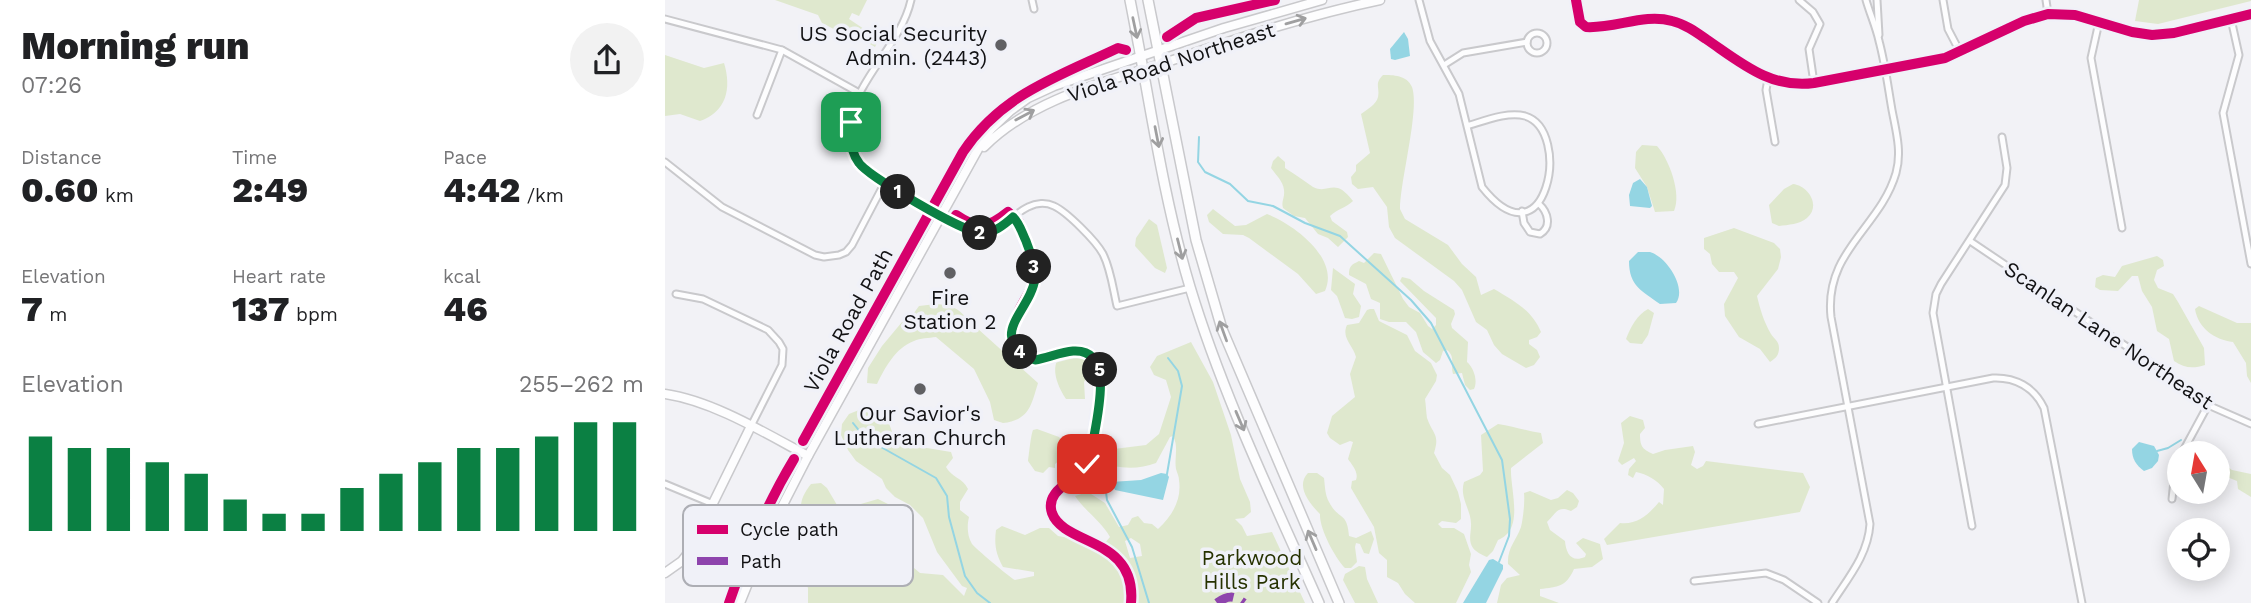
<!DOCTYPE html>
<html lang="en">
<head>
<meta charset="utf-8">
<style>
  :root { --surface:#fff; --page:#f2f2f2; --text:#202124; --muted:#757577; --accent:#0b8043 }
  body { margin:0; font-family:"Work Sans",sans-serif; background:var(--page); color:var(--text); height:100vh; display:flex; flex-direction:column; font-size:26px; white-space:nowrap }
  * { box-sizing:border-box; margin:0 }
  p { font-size:23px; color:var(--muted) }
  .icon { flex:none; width:38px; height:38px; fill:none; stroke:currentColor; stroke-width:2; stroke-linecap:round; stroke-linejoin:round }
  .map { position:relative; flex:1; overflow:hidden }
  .side { display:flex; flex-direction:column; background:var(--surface); width:665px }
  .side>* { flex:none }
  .needle { width:46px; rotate:349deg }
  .controls { position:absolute; left:1502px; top:441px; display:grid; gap:14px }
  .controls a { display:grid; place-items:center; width:63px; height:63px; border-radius:50%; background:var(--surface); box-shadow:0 4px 18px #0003; font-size:35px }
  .pin { position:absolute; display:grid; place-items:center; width:60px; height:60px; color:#fff; margin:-30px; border-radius:14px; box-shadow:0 4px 10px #0006 }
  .km { position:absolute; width:35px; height:35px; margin:-18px; border-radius:50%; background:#222; color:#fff; font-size:19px; line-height:35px; text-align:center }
  .round { display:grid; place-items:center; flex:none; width:74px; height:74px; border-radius:37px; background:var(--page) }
  .overview { display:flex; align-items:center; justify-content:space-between; height:119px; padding:0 21px }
  h1 { font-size:38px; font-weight:800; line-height:52px }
  .metrics { display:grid; grid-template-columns:repeat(3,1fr); gap:10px; height:119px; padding:7px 21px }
  .metrics div { display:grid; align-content:center }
  .metrics b { font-size:35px; font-weight:800 }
  .metrics small { font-size:19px; font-weight:400 }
  .metrics p { font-size:19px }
  .chart { height:196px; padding:14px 21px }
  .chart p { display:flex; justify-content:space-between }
  .chart svg { width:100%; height:126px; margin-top:7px; stroke:var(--accent); stroke-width:6 }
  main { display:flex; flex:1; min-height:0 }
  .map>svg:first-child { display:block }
  .green { fill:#dfe8ce; fill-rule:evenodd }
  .water { fill:#94d5e3 }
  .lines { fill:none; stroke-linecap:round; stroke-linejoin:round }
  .stream { stroke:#94d5e3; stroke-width:2 }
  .street-casing { stroke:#c9c9cc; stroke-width:9 }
  .secondary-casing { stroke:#c9c9cc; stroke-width:11 }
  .primary-casing { stroke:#c9c9cc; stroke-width:12 }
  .street { stroke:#fdfdfe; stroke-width:5 }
  .secondary { stroke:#fdfdfe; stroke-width:8 }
  .primary { stroke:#fdfdfe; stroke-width:9 }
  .quiet { stroke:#8e44ad; stroke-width:9; stroke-dasharray:18 9; stroke-linecap:butt }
  .cycleway-casing { stroke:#f0f1f8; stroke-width:15 }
  .cycleway { stroke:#d6006c; stroke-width:10 }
  .oneway { stroke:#9f9fa0 }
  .route-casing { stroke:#fff; stroke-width:14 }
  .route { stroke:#0b8043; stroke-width:9 }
  .poi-dot { fill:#606063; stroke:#f0f1f8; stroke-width:2.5 }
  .labels { text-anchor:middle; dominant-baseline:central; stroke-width:7; stroke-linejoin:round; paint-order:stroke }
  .poi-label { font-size:21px; fill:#121214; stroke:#f0f1f8 }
  .street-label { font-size:21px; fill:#121214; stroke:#f0f1f8 }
  .park-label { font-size:21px; fill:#263200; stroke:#f0f1f8 }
  .key { fill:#f0f1f8; stroke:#adaeb4; stroke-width:2 }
  .key-label { font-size:19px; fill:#121214 }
</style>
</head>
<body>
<main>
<section class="side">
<div class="overview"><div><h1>Morning run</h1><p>07:26</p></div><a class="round"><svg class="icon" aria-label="share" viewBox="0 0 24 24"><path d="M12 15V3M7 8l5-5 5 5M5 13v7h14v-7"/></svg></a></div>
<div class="metrics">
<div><p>Distance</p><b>0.60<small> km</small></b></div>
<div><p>Time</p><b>2:49</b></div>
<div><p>Pace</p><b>4:42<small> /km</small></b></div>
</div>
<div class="metrics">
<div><p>Elevation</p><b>7<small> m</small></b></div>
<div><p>Heart rate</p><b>137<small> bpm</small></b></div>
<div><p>kcal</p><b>46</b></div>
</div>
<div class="chart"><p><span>Elevation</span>255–262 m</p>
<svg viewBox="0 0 160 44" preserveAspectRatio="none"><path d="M5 44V11M15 44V15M25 44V15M35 44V20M45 44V24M55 44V33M65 44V38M75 44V38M85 44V29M95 44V24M105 44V20M115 44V15M125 44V15M135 44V11M145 44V6M155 44V6"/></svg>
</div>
</section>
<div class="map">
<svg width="1586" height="603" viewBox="0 0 1586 603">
  <rect width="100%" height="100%" fill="#f2f2f6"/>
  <g class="green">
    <polygon points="110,0 202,0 194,16 187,13 184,19 214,39 210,47 198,40 194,42 157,23 153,15"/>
    <polygon points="1474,0 1586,0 1586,1 1493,24 1470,21"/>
    <path d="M0 55 39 68 59 63C67 89 61 112 35 121L15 114 0 116Z"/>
    <path d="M718 75C728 75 742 75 747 87 755 109 735 181 735 209L740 219 783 245 797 264 811 277 816 295 829 289C849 301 867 310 876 332L872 337 864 340V344L872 350 875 357 869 365 861 368 837 354 829 345 822 330 811 322 797 290 789 281 730 238 724 227 722 207 708 187 693 189 687 184 686 177 691 171V165L705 153 696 114C701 110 712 104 713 97 715 87 709 84 718 75Z"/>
    <path d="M977 145 992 146C1004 159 1017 194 1009 211L990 212 982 187 970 168 971 152Z"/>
    <path d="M613 156 620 162V168C630 174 639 181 648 187 664 195 669 176 688 201 681 208 672 209 665 216L667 221 682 232 683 237 673 247 663 238 653 234 640 218 629 216 618 208C616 201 620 198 619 190 618 181 611 175 606 168L608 161Z"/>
    <path d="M1128 184C1144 186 1156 206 1142 218 1135 224 1123 225 1114 226L1107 223 1104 205 1119 189Z"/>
    <path d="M548 209 570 226 581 225 602 214C628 224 675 258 660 291L651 294 633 274 584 238 578 235 558 234 544 222 542 215Z"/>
    <polygon points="484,219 492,225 502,268 500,273 490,268 470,246 471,238"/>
    <path d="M1069 228 1109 243 1115 249 1116 257 1113 269 1092 296C1095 309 1099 322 1106 334 1109 339 1114 341 1114 348 1114 355 1111 358 1105 362L1095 349 1074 337 1060 316 1059 304 1073 278 1069 272H1054L1047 264 1045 254 1039 249V238Z"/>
    <path d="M709 253 716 254 738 299 744 307 755 313 763 326 767 329 771 325V318L735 281 737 277 745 279 759 291 789 310 790 314 786 324 787 328 803 342 802 362C809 368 813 381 809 389L805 390 800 385 797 373 788 374C785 365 791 357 782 350L778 351 775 360 771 363 758 352 751 332 741 322H724L715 319V303L706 299 701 284 684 275C684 266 686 265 694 261L699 263Z"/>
    <path d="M1492 256 1498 260 1499 266 1492 270 1489 280 1493 288 1508 294 1513 302 1539 348 1540 365C1528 369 1519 368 1509 361L1504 339 1492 331 1487 307 1477 291 1473 276H1467L1453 291 1435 290 1430 287 1431 278 1438 275 1450 277 1457 266Z"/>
    <polygon points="668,268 690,284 688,294 696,306 694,317 687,319 680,318 672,296 666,290"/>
    <path d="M271 304C285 305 293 307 302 319L373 383C366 406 364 420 338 423L329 420 325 402 309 369 271 337C264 338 255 338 249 341 230 348 220 368 212 384L202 383 203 368 217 346 237 322 246 317 254 306Z"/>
    <path d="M1534 306 1572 323H1586V383L1582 376 1581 363 1568 342C1550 340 1533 328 1530 309Z"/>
    <path d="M705 309H709L714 321 742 335 750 351 766 363 772 375 771 381 760 399C761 405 761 412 762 418 768 435 775 434 769 453L777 468 785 475 793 492 796 504V519L791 523 777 521 773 524 777 528H789L799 534 806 554 804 565 806 572 791 603H750L740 594 733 583 722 577V560L714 553 709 527 686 488 687 481 691 480C694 472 687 465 683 459L688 442 685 441 675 445 665 438 662 433 667 416 690 397 685 374 691 357C688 345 676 338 682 325L694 323 702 310Z"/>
    <path d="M983 309 989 313 983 335 977 344 965 343 961 339C966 326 972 315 983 309Z"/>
    <path d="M526 342 548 382 566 435 575 479 585 502 586 512 579 518 570 519 577 526 582 536 607 532 640 603H143V588L138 577 128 573 111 572 108 564C115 554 124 550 136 553L143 565 154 567 159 560C157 543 156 529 139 521 133 506 136 497 146 484L156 483 162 488 172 505 189 506 213 499 237 511 241 522 238 530 222 534 215 547 220 551 232 554 255 573 278 575 299 596 302 588 297 586 272 552 258 518 245 505 230 497 221 488 217 479 191 461 183 450 176 435 177 424 184 414 194 410 217 411C225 421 226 432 232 443L286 452 288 458 281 467C286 477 298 478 303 489L295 502V510L304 517C302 525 302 536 307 544 309 547 344 577 350 580L369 576V572L338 567C331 554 329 545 331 530L337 526 360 535 375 528H384L393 536 439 544 445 537C436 521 420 511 410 496L423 492 440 503 454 527 463 525 467 518 473 516 479 523 487 524 493 529C507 516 517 500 514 480 514 476 512 473 511 469 509 458 514 447 508 436L505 437 491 463C473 470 451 469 434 461L433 451 481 445 494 434 506 397 501 380 489 375 485 367 492 356ZM466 538 475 544 477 556 465 558 460 541Z"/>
    <path d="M411 347 423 352 426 370 419 382 420 399H401C388 379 382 355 411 347Z"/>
    <path d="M965 416 978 420 980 428 975 434C975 446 977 449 988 454L1000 450 1028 446 1030 452 1026 465 1032 469 1038 466 1041 461 1138 473 1145 487 1135 512 942 545 939 539 955 523C972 525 983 515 994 502L998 505 999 489C992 480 982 474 971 472L968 478 963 475 964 469 971 461 969 458 957 465 953 461 959 443 956 423Z"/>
    <path d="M833 424C848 426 861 431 876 433L878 443 846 468C845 490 860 530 833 540L828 551 822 557C817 555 811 552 808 548 803 541 806 533 806 526 807 510 794 499 799 482L815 475 818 471 816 435Z"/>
    <path d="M372 429 394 437 402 446V454L390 464V468L384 467 378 473 370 471 363 461C364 454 366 434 368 430Z"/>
    <polygon points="1552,459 1567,470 1586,474 1586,497 1573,489 1572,481 1552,473"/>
    <path d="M643 473H652L659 478C660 486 660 495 664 502 674 521 682 511 684 536L691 538 706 531 709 539 704 554 699 553 695 544 691 543 690 547 692 562 686 568H680C670 558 654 528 655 514 645 504 630 486 643 473Z"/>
    <path d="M902 490 908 493 914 501 912 507 906 511C893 505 891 513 882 522L885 530 900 541C901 553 906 563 920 557L921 554 911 543 918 538 935 544 938 559 927 567 909 569C901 587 893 587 875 589V596L894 603H832L836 585 842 578 855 575 843 564C842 548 851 541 856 527 858 519 860 502 859 493L865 491 886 500 893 498Z"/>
    <polygon points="694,566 700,567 702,579 713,603 690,603 678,580 680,574"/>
  </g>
  <g class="water">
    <polygon points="739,32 743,39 745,56 730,60 726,59 725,49"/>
    <polygon points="975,179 982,187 987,206 985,208 965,206 964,195 968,183"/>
    <path d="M973 252C975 252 983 252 985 252 1002 257 1022 288 1011 303L995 304C977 291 964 286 964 261Z"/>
    <path d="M1474 442 1489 446 1494 455 1493 461 1487 468 1479 471C1471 465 1467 459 1467 449Z"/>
    <polygon points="496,473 502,474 504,477 498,500 450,490 446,482 476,480"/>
    <polygon points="828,559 838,565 838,569 821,603 798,603 824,560"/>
  </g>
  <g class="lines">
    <g class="stream">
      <polyline points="534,137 533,162 540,172 565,184 583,201 608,206 640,223 675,236 746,300 766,323 837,460 845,519 844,536 834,562"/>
      <polyline points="188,423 200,438 271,478 282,496 284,517 300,576 312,593 325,603"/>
      <polyline points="1492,451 1503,448 1516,440"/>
      <polyline points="502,474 517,386 513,371 503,358"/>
      <polyline points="447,482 440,484 442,500 467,547 484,603"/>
    </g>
    <defs>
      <g id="street">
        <path d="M246 0C236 45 192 77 185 123 183 139 187 155 198 168 208 180 298 231 313 233 334 236 346 215 363 207 371 203 381 202 389 206 402 212 431 241 438 254 446 270 448 289 452 306L525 288"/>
        <polyline points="367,0 369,9"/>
        <path d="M754 0 765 41 794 94 817 187C882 269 908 130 860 116 843 111 819 121 802 126"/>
        <path d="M911 0 915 22 921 27C950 29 979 13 1007 21 1020 24 1031 32 1041 39 1075 62 1105 89 1149 83L1280 58 1359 21 1383 14 1410 15 1467 32 1487 35 1509 33 1586 14"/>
        <polyline points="1134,0 1148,12 1155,24 1144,49 1149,83"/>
        <polyline points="1212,0 1214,35"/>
        <polyline points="1278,0 1283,29 1295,52"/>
        <polyline points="1381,0 1383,14"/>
        <polyline points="0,19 117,50 196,94"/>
        <polyline points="1566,19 1574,55 1558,113 1586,264"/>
        <polyline points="1434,22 1426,58 1457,228"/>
        <circle cx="872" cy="43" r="10"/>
        <polyline points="779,65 798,53 862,42"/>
        <polyline points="1103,79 1101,90 1110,142"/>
        <polyline points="92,115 117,50"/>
        <polyline points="0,162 57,207 150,255 159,257 174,255 181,252 187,245 219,184"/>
        <path d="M857 211 859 223 865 232 875 234C887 227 883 212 874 204"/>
        <polyline points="1305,241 1498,371 1543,405 1586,424"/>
        <polyline points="11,294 38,299 103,330 114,342 118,349 117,365 86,426"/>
        <path d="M1093 424 1328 378C1350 377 1369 387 1379 408L1417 603"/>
        <polyline points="1517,453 1543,405"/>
        <polyline points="0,484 48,504"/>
        <polyline points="1507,499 1510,472 1514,463"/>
        <polyline points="1307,526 1268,313 1271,294 1276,284 1340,185 1342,168 1337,137"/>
        <polyline points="1029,581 1101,573 1119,580 1153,603"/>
        <path d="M1167 603C1183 578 1203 555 1205 524L1166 317C1159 251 1215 228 1231 173 1237 152 1231 131 1227 110 1223 87 1220 63 1214 41 1211 27 1205 14 1201 0"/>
      </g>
      <g id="secondary">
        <path d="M319 147C368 98 441 82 505 61 574 38 643 15 715 0"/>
        <path d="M0 394C48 401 100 433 143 456"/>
        <polyline points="0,573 17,561 24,552 86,426"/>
        <polyline points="75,603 102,536 143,456 317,142 326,129 345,111 363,98 389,86 559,28 657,0"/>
      </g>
      <g id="primary">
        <path d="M465 0C484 95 497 194 525 287 558 396 608 499 654 603"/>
        <polyline points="483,0 531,240 557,329 674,603"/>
      </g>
    </defs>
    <use href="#street" class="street-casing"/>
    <use href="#secondary" class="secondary-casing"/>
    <use href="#primary" class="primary-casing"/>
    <use href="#street" class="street"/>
    <use href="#secondary" class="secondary"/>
    <use href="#primary" class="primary"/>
    <path class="quiet" d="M552 603C563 595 568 595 579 603"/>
    <defs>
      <g id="cycleway">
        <path d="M911 0 915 22 921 27C950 29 979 13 1007 21 1020 24 1031 32 1041 39 1075 62 1105 89 1149 83L1280 58 1359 21 1383 14 1410 15 1467 32 1487 35 1509 33 1586 14"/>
        <polyline points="502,37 531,18 610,0"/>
        <path d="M291 215C313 230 322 229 343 212L354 222 370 273V281C355 311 328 340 370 360 382 358 395 353 407 351 446 346 434 397 431 418 429 433 430 452 422 465 412 481 379 489 387 513 399 546 472 537 466 603"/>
        <path d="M138 441 298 152C337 94 392 77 453 48L461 50"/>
        <path d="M64 603C81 553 102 504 129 459"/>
      </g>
    </defs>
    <use href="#cycleway" class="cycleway-casing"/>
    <use href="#cycleway" class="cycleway"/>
  </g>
  <defs><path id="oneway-shaft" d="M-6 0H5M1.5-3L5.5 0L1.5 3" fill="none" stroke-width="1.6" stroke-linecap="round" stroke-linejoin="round" transform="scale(1.75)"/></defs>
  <g class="oneway">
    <use href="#oneway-shaft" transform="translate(631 21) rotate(-16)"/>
    <use href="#oneway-shaft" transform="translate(470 28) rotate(78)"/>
    <use href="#oneway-shaft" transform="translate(360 115) rotate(-28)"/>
    <use href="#oneway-shaft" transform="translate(492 137) rotate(79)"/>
    <use href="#oneway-shaft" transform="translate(515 249) rotate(76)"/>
    <use href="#oneway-shaft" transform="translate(558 331) rotate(-110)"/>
    <use href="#oneway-shaft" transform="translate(575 421) rotate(67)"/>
    <use href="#oneway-shaft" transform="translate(647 540) rotate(-113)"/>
  </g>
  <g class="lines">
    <defs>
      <path id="route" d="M186 122C184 137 185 151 194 163 204 177 298 232 315 233 328 234 339 225 348 217 355 224 357 233 361 241 365 253 372 266 370 278 366 312 319 336 370 360 382 358 396 352 408 351 455 348 428 429 426 455L422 464"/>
    </defs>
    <use href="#route" class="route-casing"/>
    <use href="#route" class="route"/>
  </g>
  <g class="poi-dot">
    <circle cx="336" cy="45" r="7"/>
    <circle cx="285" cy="273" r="7"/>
    <circle cx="255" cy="389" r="7"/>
  </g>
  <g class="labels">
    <g class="poi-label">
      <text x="322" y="33" text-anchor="end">US Social Security<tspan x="322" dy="24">Admin. (2443)</tspan></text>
      <text x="285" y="297">Fire<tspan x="285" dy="24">Station 2</tspan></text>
      <text x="255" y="413">Our Savior's<tspan x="255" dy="24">Lutheran Church</tspan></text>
    </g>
    <g class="street-label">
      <text transform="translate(506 62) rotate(-18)">Viola Road Northeast</text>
      <text transform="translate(183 320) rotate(-61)">Viola Road Path</text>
      <text transform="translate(1444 335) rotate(34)">Scanlan Lane Northeast</text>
    </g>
    <g class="park-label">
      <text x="587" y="557">Parkwood<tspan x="587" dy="24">Hills Park</tspan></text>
    </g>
  </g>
  <rect x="18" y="505" width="230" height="81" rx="10" class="key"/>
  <rect x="32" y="525" width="31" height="9" fill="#d6006c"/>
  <rect x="32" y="557" width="31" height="8" fill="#8e44ad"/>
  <g class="key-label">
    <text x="75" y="536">Cycle path</text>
    <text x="75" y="568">Path</text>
  </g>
</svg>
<div class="controls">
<a><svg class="needle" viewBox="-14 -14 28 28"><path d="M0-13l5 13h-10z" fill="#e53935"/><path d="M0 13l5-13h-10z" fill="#757577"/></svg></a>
<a><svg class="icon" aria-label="locate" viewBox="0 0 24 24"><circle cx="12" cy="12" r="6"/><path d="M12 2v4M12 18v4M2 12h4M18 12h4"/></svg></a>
</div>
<div class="pin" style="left:186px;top:122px;background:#1e9e55"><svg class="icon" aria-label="arrive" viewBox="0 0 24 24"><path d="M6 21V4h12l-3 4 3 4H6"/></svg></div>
<div class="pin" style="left:422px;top:464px;background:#d93025"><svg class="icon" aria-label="check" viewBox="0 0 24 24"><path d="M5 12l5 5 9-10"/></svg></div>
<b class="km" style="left:233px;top:192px">1</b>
<b class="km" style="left:315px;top:233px">2</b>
<b class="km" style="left:369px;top:267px">3</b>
<b class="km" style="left:355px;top:352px">4</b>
<b class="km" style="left:435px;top:370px">5</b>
</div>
</main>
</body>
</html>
